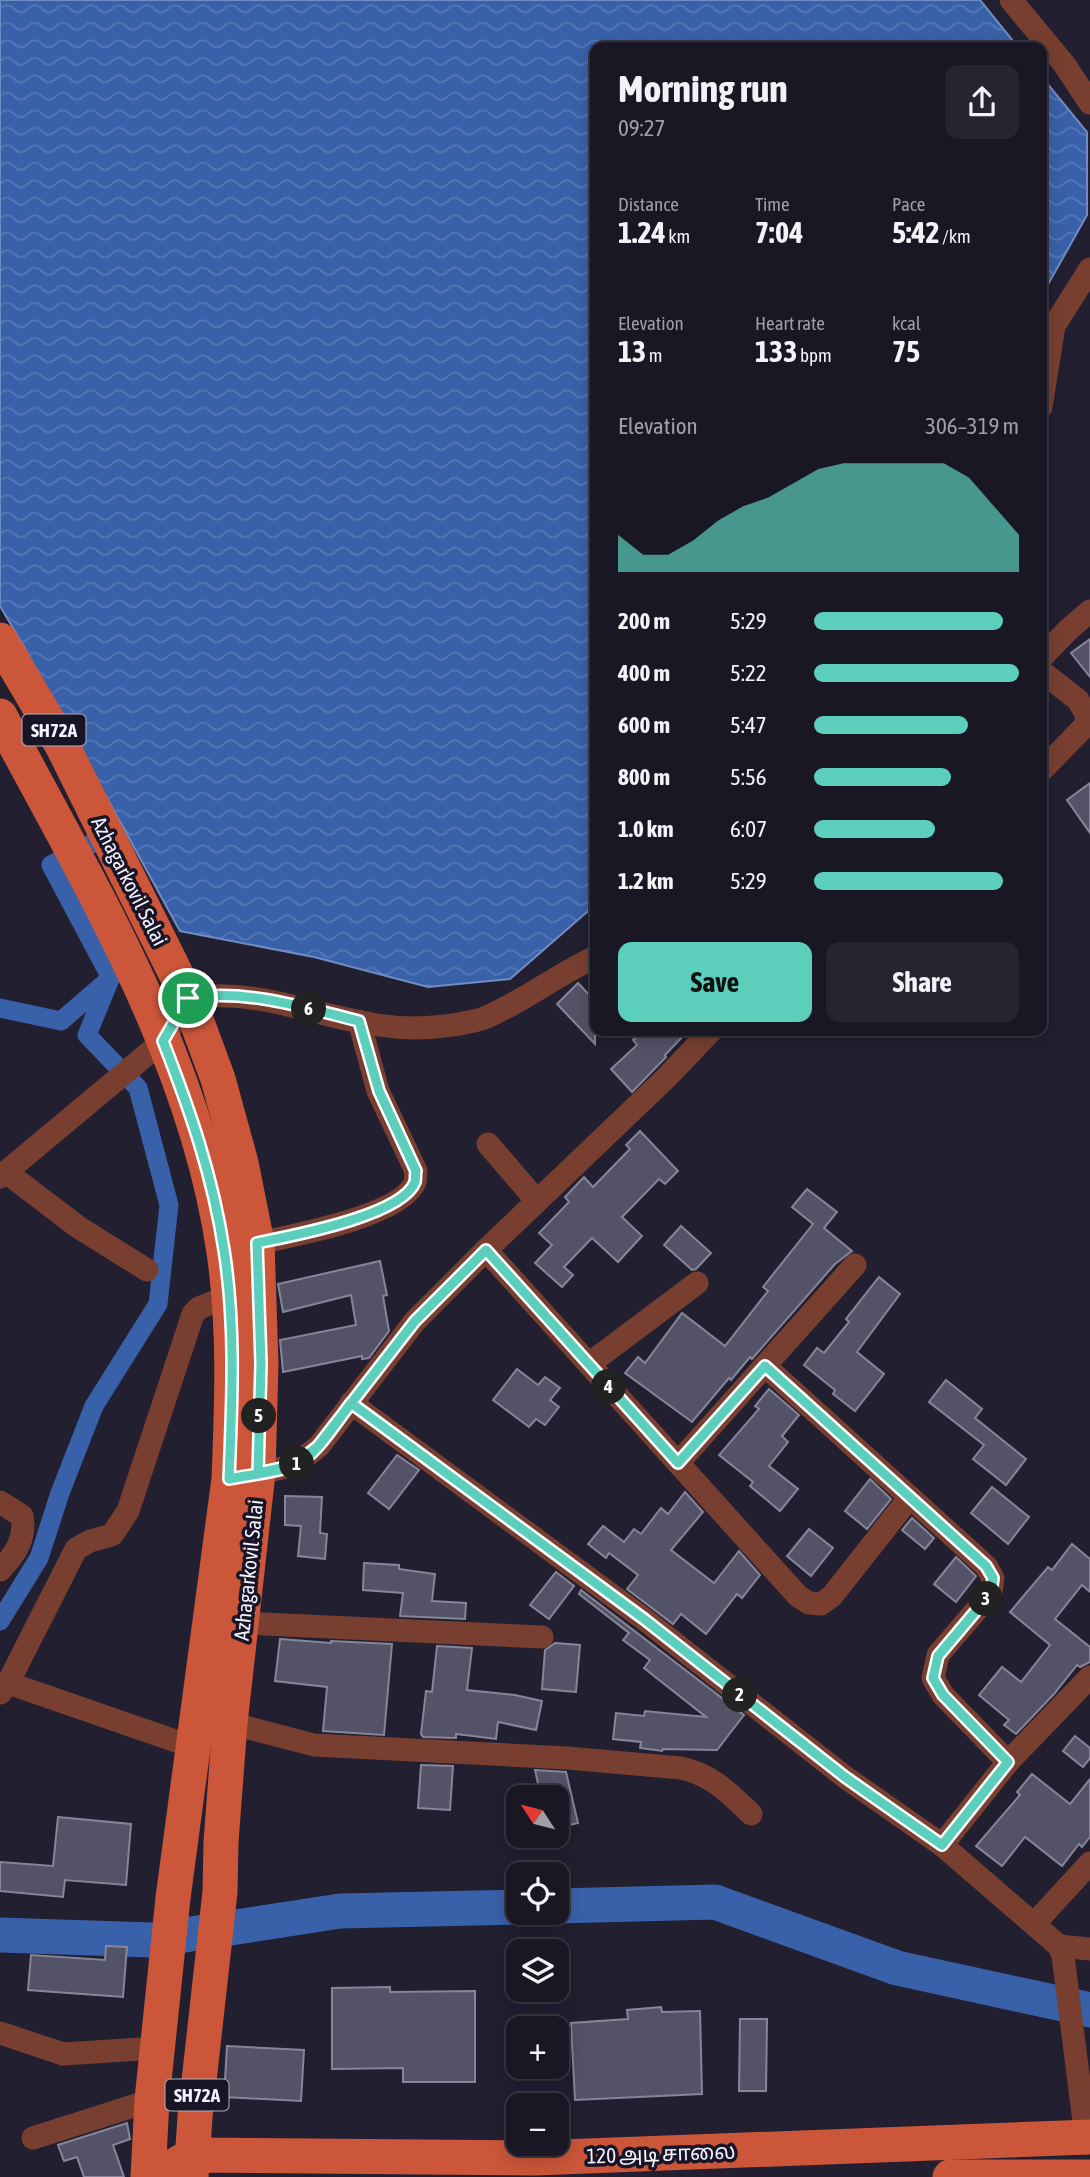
<!DOCTYPE html>
<html lang="en">
<head>
<meta charset="utf-8">
<style>
  :root { --surface:#191724; --page:#262431; --text:#f1f3f6; --muted:#9f9fa6; --line:#373641; --accent:#5bcebc }
  body { margin:0; font-family:"Asap Condensed","Noto Sans Tamil",sans-serif; background:var(--page); color:var(--text); height:100vh; display:flex; flex-direction:column; font-size:26px; white-space:nowrap }
  * { box-sizing:border-box; margin:0 }
  p { font-size:23px; color:var(--muted) }
  .icon { flex:none; width:38px; height:38px; fill:none; stroke:currentColor; stroke-width:2; stroke-linecap:round; stroke-linejoin:round }
  .map { position:relative; flex:1; overflow:hidden }
  .side { position:absolute; left:590px; top:42px; width:457px; height:994px; display:flex; flex-direction:column; background:var(--surface); border-radius:14px; box-shadow:0 4px 18px #0003,0 0 0 2px var(--line) }
  .side>* { flex:none }
  .needle { width:46px; rotate:306deg }
  .fabs { position:absolute; left:506px; top:1785px; display:grid; gap:14px }
  .fabs a { display:grid; place-items:center; width:63px; height:63px; border-radius:14px; background:var(--surface); box-shadow:0 4px 18px #0003,0 0 0 2px var(--line); font-size:35px }
  .pin { position:absolute; display:grid; place-items:center; width:60px; height:60px; color:#fff; margin:-30px; border:4px solid #fff; border-radius:50%; box-shadow:0 2px 7px #0007 }
  .km { position:absolute; width:35px; height:35px; margin:-18px; border-radius:50%; background:#222; color:#fff; font-size:19px; line-height:35px; text-align:center }
  .round { display:grid; place-items:center; flex:none; width:74px; height:74px; border-radius:14px; background:var(--page) }
  .summary { display:flex; align-items:center; justify-content:space-between; height:119px; padding:0 28px }
  h1 { font-size:38px; font-weight:700; line-height:52px }
  .stats { display:grid; grid-template-columns:repeat(3,1fr); gap:10px; height:119px; padding:7px 28px }
  .stats div { display:grid; align-content:center }
  .stats b { font-size:30px; font-weight:700 }
  .stats small { font-size:19px; font-weight:400 }
  .stats p { font-size:19px }
  .chart { height:196px; padding:14px 28px }
  .chart p { display:flex; justify-content:space-between }
  .chart svg { width:100%; height:126px; margin-top:7px; fill:var(--accent); opacity:.7 }
  .primary-button { display:flex; gap:14px; margin-top:auto; padding:14px 28px }
  .primary-button a { flex:1; height:80px; border-radius:14px; background:var(--accent); color:#111; font-size:28px; font-weight:700; line-height:80px; text-align:center }
  .primary-button a+a { background:var(--page); color:var(--text) }
  ul { padding:0 28px; list-style:none; font-size:23px }
  li { display:grid; grid-template-columns:112px 84px 1fr; align-items:center; height:52px }
  li i { height:18px; border-radius:9px; background:var(--accent) }
  .map>svg:first-child { display:block }
  .water { fill:url(#water-waves); stroke:#718cc2; stroke-width:2 }
  .lines { fill:none; stroke-linecap:round; stroke-linejoin:round }
  .canal { stroke:#3961a9; stroke-width:19 }
  .river { stroke:#3961a9; stroke-width:35 }
  .building { fill:#545266; stroke:#87859a; stroke-width:2 }
  .minor { stroke:#783f31; stroke-width:23 }
  .primary { stroke:#cc5639; stroke-width:35 }
  .route-casing { stroke:#fff; stroke-width:14 }
  .route { stroke:#5bcebc; stroke-width:9 }
  .labels { text-anchor:middle; dominant-baseline:central; stroke-width:7; stroke-linejoin:round; paint-order:stroke }
  .shield { fill:#181526; stroke:#b1b0bd; stroke-width:2 }
  .shield-label { font-size:19px; font-weight:bold; fill:#f3f2fe }
  .street-label { font-size:21px; fill:#f3f2fe; stroke:#181526 }
</style>
</head>
<body>
<div class="map">
<svg width="1090" height="2177" viewBox="0 0 1090 2177">
  <defs>
    <pattern id="water-waves" width="16" height="10" patternUnits="userSpaceOnUse" patternTransform="scale(1.75)"><rect width="16" height="10" fill="#3961a9"/><path d="M0 5q4-4 8 0t8 0" fill="none" stroke="#5678b6"/></pattern>
  </defs>
  <rect width="100%" height="100%" fill="#211f30"/>
  <g class="water">
    <polygon points="0,0 980,0 1018,47 595,47 595,905 510,979 428,987 314,957 180,931 23,645 0,606"/>
    <polygon points="1041,76 1087,132 1087,215 1041,297"/>
  </g>
  <g class="lines">
    <g class="canal">
      <polyline points="0,1008 61,1021 111,978 51,865 114,832"/>
      <polyline points="0,1621 39,1558 60,1493 94,1406 158,1304 169,1205 138,1088 87,1035 108,984"/>
    </g>
    <g class="river">
      <polyline points="556,1906 715,1902 897,1968 1090,2010"/>
      <polyline points="0,1935 152,1940 340,1911 518,1907"/>
    </g>
  </g>
  <g class="building">
    <polygon points="1090,639 1090,677 1071,653"/>
    <polygon points="1090,783 1090,833 1067,800"/>
    <polygon points="578,983 595,1001 595,1044 557,1004"/>
    <polygon points="644,1031 688,1031 665,1055 666,1057 632,1092 611,1069 637,1045 633,1040"/>
    <polygon points="640,1131 678,1171 665,1184 659,1179 622,1217 642,1236 618,1262 592,1238 564,1267 573,1275 562,1287 535,1263 552,1245 539,1233 569,1202 565,1197 584,1177 593,1187 630,1149 626,1145"/>
    <polygon points="807,1189 837,1212 824,1228 852,1251 835,1264 752,1359 750,1357 731,1380 729,1378 692,1422 625,1373 638,1357 645,1363 682,1313 725,1346 768,1291 763,1287 813,1224 792,1207"/>
    <polygon points="681,1226 711,1253 696,1269 692,1270 664,1245"/>
    <polygon points="380,1261 387,1295 383,1296 389,1331 369,1358 362,1359 362,1356 283,1372 280,1340 356,1325 351,1295 283,1312 278,1284"/>
    <polygon points="879,1277 900,1294 857,1352 884,1374 855,1411 833,1394 835,1390 804,1365 817,1348 824,1353 849,1322 846,1319"/>
    <polygon points="517,1369 538,1385 545,1377 560,1388 550,1400 559,1407 545,1425 536,1419 529,1427 493,1400"/>
    <polygon points="946,1380 982,1409 975,1418 1026,1459 1006,1485 973,1459 984,1445 929,1402"/>
    <polygon points="769,1389 799,1415 782,1436 788,1442 769,1466 798,1489 780,1511 750,1486 753,1482 719,1455 759,1409 755,1406"/>
    <polygon points="397,1455 419,1470 389,1509 368,1493"/>
    <polygon points="870,1479 891,1499 867,1529 845,1511"/>
    <polygon points="992,1487 1029,1517 1008,1544 971,1513"/>
    <polygon points="685,1492 703,1512 671,1550 714,1583 739,1551 760,1575 742,1598 737,1594 706,1634 681,1614 673,1624 627,1589 638,1575 609,1553 606,1558 588,1544 603,1526 624,1542 634,1529 641,1534 661,1508 668,1514"/>
    <polygon points="285,1496 322,1497 320,1533 327,1534 325,1559 298,1556 301,1526 285,1525"/>
    <polygon points="912,1518 934,1538 925,1549 902,1530"/>
    <polygon points="809,1529 833,1548 811,1576 787,1556"/>
    <polygon points="1072,1544 1090,1559 1090,1592 1082,1585 1055,1619 1090,1647 1090,1662 1080,1667 1077,1665 1054,1694 1016,1734 1004,1725 1009,1720 979,1695 1002,1667 1021,1682 1050,1645 1010,1612 1048,1567 1052,1570"/>
    <polygon points="956,1557 976,1576 956,1602 934,1584"/>
    <polygon points="364,1563 399,1565 399,1569 435,1574 432,1601 466,1603 465,1619 400,1616 403,1593 363,1590"/>
    <polygon points="556,1572 574,1586 549,1619 530,1605"/>
    <polygon points="581,1590 744,1715 717,1750 663,1749 662,1751 640,1748 641,1742 613,1739 616,1713 644,1716 645,1711 706,1717 644,1668 650,1660 623,1640 629,1633 579,1594"/>
    <polygon points="280,1639 331,1643 331,1641 392,1644 384,1735 323,1731 327,1687 275,1681"/>
    <polygon points="555,1643 580,1645 576,1692 542,1689 545,1650"/>
    <polygon points="437,1646 472,1648 467,1690 515,1695 542,1701 536,1730 498,1722 496,1739 456,1734 456,1738 423,1737 421,1734 426,1691 432,1692"/>
    <polygon points="1075,1736 1090,1748 1090,1758 1083,1767 1063,1751"/>
    <polygon points="421,1765 453,1766 450,1810 418,1808"/>
    <polygon points="535,1770 566,1772 578,1823 560,1827 556,1797 541,1797"/>
    <polygon points="1032,1774 1070,1804 1090,1779 1090,1837 1082,1847 1079,1844 1062,1866 1025,1837 1002,1866 976,1846 1020,1795 1017,1792"/>
    <polygon points="58,1817 131,1824 126,1885 65,1880 63,1897 0,1891 0,1862 53,1866"/>
    <polygon points="106,1946 127,1947 123,1997 28,1990 31,1955 105,1960"/>
    <polygon points="390,1987 390,1992 475,1991 475,2082 403,2082 403,2068 332,2069 332,1988"/>
    <polygon points="661,2007 662,2012 700,2011 702,2094 575,2100 571,2023 628,2019 627,2010"/>
    <polygon points="740,2019 767,2019 766,2091 739,2091"/>
    <polygon points="227,2046 304,2050 301,2101 224,2097"/>
    <polygon points="127,2123 130,2139 113,2145 124,2177 84,2177 77,2157 64,2161 58,2145"/>
  </g>
  <g class="lines">
    <g class="minor">
      <polyline points="1011,0 1064,64 1090,103"/>
      <polyline points="1041,407 1054,326 1090,269"/>
      <polyline points="1041,658 1067,631 1090,611"/>
      <polyline points="1041,671 1078,700 1087,715 1085,726 1041,771"/>
      <polyline points="488,1144 537,1201"/>
      <polyline points="6,1172 78,1227 147,1270"/>
      <path d="M0 1177 163 1041 188 998C258 988 311 1015 377 1025 410 1030 446 1028 478 1020 488 1018 498 1011 507 1007 537 991 564 972 595 957"/>
      <path d="M257 1243C291 1236 402 1216 415 1182 416 1179 415 1175 416 1171L378 1091 359 1021"/>
      <polyline points="486,1250 666,1078 711,1031"/>
      <polyline points="589,1364 697,1283"/>
      <polyline points="765,1366 986,1566 993,1578 991,1593 938,1655 933,1678 943,1695 1008,1762 942,1845 1059,1946 1063,1956 1086,2137"/>
      <polyline points="351,1403 644,1619 845,1777 942,1845"/>
      <polyline points="678,1463 855,1265"/>
      <polyline points="246,1476 295,1465 319,1446 415,1321 486,1250 798,1596 809,1603 821,1604 832,1596 910,1497"/>
      <path d="M0 1502 22 1516C26 1538 16 1554 0 1570"/>
      <polyline points="243,1623 542,1637"/>
      <polyline points="8,1683 193,1747"/>
      <polyline points="0,1693 8,1683 76,1549 90,1541 112,1535 128,1511 193,1314 199,1308 229,1296"/>
      <path d="M230 1723 314 1745 567 1758 681 1768C711 1774 729 1793 751 1814"/>
      <polyline points="1008,1762 1090,1677"/>
      <polyline points="1034,1924 1090,1863"/>
      <polyline points="1059,1946 1090,1949"/>
      <polyline points="0,2033 63,2054 157,2048"/>
      <polyline points="33,2138 152,2100"/>
    </g>
    <g class="primary">
      <polyline points="0,640 62,745 188,998 218,1079 241,1163 257,1243 261,1364 258,1473 230,1723 221,1842 220,1892 195,2117 191,2177"/>
      <path d="M0 716C90 886 196 1058 224 1252 235 1327 232 1404 229 1479L173 1898 152 2100 148 2177"/>
      <polyline points="172,2167 193,2155 535,2158 1090,2137"/>
      <polyline points="950,2177 1090,2177"/>
    </g>
  </g>
  <g class="lines">
    <defs>
      <path id="route" d="M188 998 163 1041C190 1110 213 1177 224 1250 236 1326 232 1403 229 1479 249 1475 272 1473 293 1466 315 1458 337 1421 351 1403L644 1619 845 1777 942 1845 1008 1762 943 1695 933 1678 938 1656 991 1593 993 1578 986 1566 765 1366 678 1463 486 1250 415 1321 318 1446 295 1465 258 1473 261 1364 257 1243C290 1236 402 1216 415 1182 416 1178 415 1175 416 1171L379 1091 359 1021C303 1007 247 989 188 998"/>
    </defs>
    <use href="#route" class="route-casing"/>
    <use href="#route" class="route"/>
  </g>
  <g class="labels">
    <g class="shield">
      <rect x="22.5" y="714.5" width="63" height="31" rx="5"/>
      <rect x="165.5" y="2079.5" width="63" height="31" rx="5"/>
    </g>
    <g class="shield-label">
      <text x="54" y="730">SH72A</text>
      <text x="197" y="2095">SH72A</text>
    </g>
    <g class="street-label">
      <text transform="translate(130 881) rotate(63)">Azhagarkovil Salai</text>
      <text transform="translate(248 1570) rotate(-84)">Azhagarkovil Salai</text>
      <text transform="translate(661 2153) rotate(-2)">120 அடி சாலை</text>
    </g>
  </g>
</svg>
<div class="fabs">
<a><svg class="needle" viewBox="-14 -14 28 28"><path d="M0-13l5 13h-10z" fill="#e53935"/><path d="M0 13l5-13h-10z" fill="#9f9fa6"/></svg></a>
<a><svg class="icon" aria-label="locate" viewBox="0 0 24 24"><circle cx="12" cy="12" r="6"/><path d="M12 2v4M12 18v4M2 12h4M18 12h4"/></svg></a>
<a><svg class="icon" aria-label="layers" viewBox="0 0 24 24"><path d="M12 4l9 5-9 5-9-5zM3 14l9 5 9-5"/></svg></a>
<a>+</a>
<a>−</a>
</div>
<div class="pin" style="left:188px;top:998px;background:#1e9e55"><svg class="icon" aria-label="arrive" viewBox="0 0 24 24"><path d="M6 21V4h12l-3 4 3 4H6"/></svg></div>
<b class="km" style="left:297px;top:1464px">1</b>
<b class="km" style="left:740px;top:1695px">2</b>
<b class="km" style="left:986px;top:1599px">3</b>
<b class="km" style="left:609px;top:1387px">4</b>
<b class="km" style="left:259px;top:1416px">5</b>
<b class="km" style="left:309px;top:1009px">6</b>
<section class="side">
<div class="summary"><div><h1>Morning run</h1><p>09:27</p></div><a class="round"><svg class="icon" aria-label="share" viewBox="0 0 24 24"><path d="M12 15V3M7 8l5-5 5 5M5 13v7h14v-7"/></svg></a></div>
<div class="stats">
<div><p>Distance</p><b>1.24<small> km</small></b></div>
<div><p>Time</p><b>7:04</b></div>
<div><p>Pace</p><b>5:42<small> /km</small></b></div>
</div>
<div class="stats">
<div><p>Elevation</p><b>13<small> m</small></b></div>
<div><p>Heart rate</p><b>133<small> bpm</small></b></div>
<div><p>kcal</p><b>75</b></div>
</div>
<div class="chart"><p><span>Elevation</span>306–319 m</p>
<svg viewBox="0 0 160 44" preserveAspectRatio="none"><path d="M0 44V31L10 38L20 38L30 33L40 26L50 21L60 18L70 13L80 8L90 6L100 6L110 6L120 6L130 6L140 11L150 21L160 31V44z"/></svg>
</div>
<ul>
<li><b>200 m</b>5:29<i style="width:92%"></i></li>
<li><b>400 m</b>5:22<i style="width:100%"></i></li>
<li><b>600 m</b>5:47<i style="width:75%"></i></li>
<li><b>800 m</b>5:56<i style="width:67%"></i></li>
<li><b>1.0 km</b>6:07<i style="width:59%"></i></li>
<li><b>1.2 km</b>5:29<i style="width:92%"></i></li>
</ul>
<div class="primary-button"><a>Save</a><a>Share</a></div>
</section>
</div>
</body>
</html>
